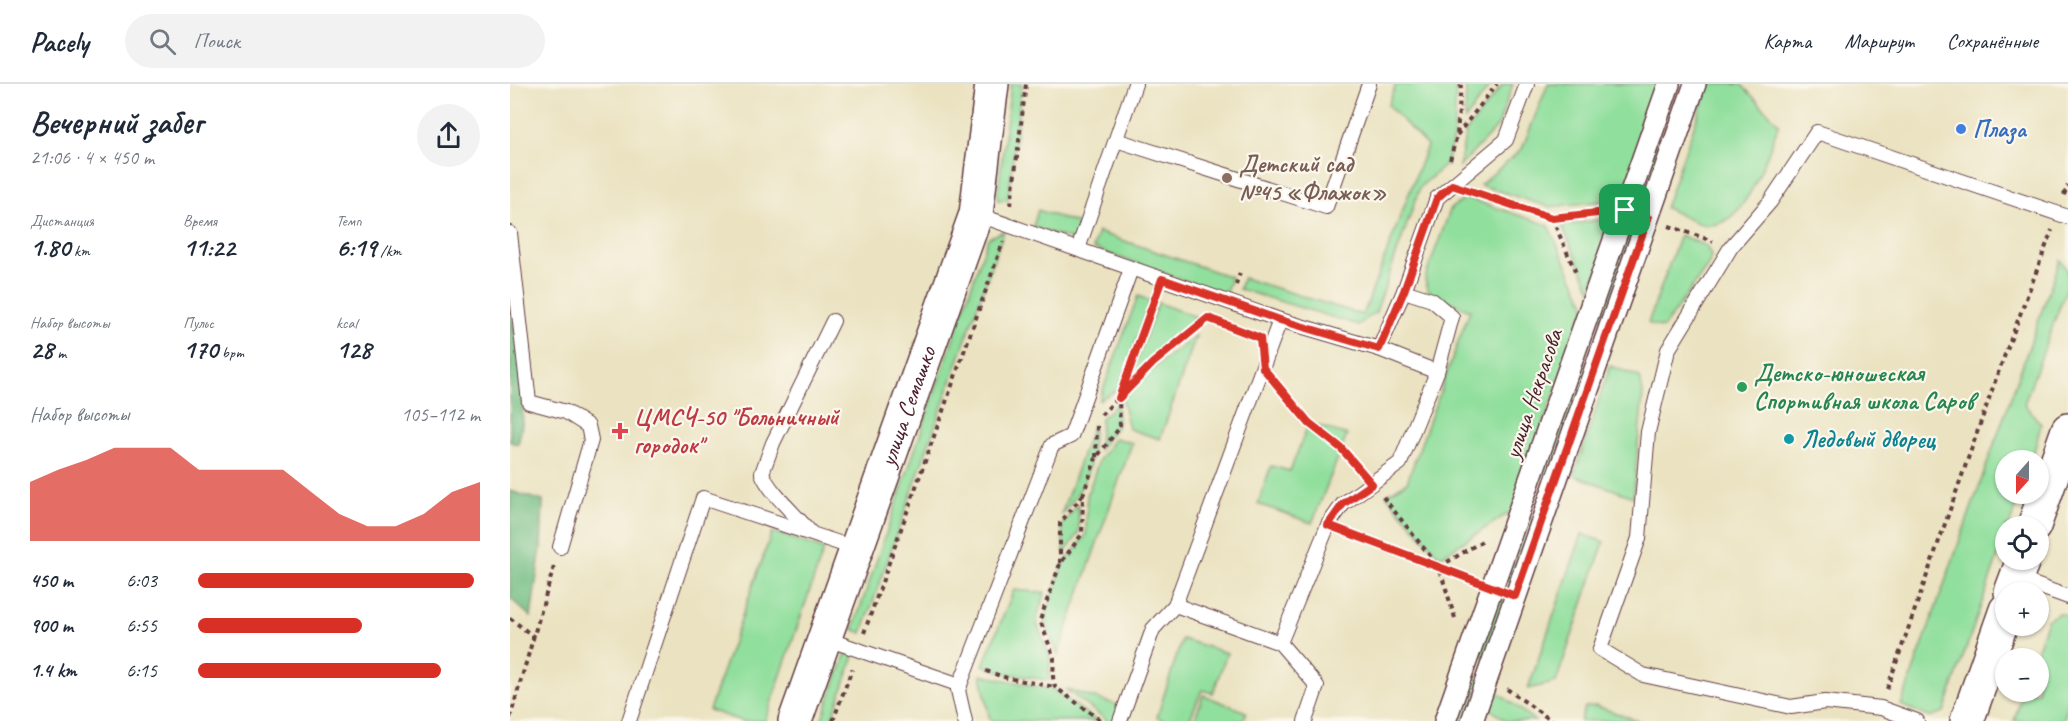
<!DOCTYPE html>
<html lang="ru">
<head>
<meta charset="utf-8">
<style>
  :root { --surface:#fff; --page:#f2f2f3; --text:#1f2937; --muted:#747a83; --line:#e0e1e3; --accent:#d93025 }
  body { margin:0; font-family:Caveat,sans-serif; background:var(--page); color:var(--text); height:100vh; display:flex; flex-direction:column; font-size:22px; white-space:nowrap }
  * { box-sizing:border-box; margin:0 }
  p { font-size:20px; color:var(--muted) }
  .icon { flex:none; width:33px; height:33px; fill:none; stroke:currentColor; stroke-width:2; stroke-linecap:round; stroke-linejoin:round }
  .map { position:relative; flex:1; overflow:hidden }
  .sheet { display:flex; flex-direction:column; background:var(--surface); width:510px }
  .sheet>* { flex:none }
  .needle { width:39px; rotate:201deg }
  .buttons { position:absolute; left:1485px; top:366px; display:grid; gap:12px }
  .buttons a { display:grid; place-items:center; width:54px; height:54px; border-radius:50%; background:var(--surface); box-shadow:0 2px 4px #0004; font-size:30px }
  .pin { position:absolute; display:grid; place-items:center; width:51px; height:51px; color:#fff; margin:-26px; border-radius:12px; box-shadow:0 3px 9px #0006 }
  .round { display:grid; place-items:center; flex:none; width:63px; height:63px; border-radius:32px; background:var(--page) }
  .head { display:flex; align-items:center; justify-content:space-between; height:102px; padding:0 30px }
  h1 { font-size:33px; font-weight:700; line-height:45px }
  .figures { display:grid; grid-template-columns:repeat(3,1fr); gap:9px; height:102px; padding:6px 30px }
  .figures div { display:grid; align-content:center }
  .figures b { font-size:26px; font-weight:700 }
  .figures small { font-size:16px; font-weight:400 }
  .figures p { font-size:16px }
  .chart { height:168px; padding:12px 30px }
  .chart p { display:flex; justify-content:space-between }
  .chart svg { width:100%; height:108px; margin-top:6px; fill:var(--accent); opacity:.7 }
  ul { padding:0 30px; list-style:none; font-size:20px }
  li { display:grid; grid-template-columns:96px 72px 1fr; align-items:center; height:45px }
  li i { height:15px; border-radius:8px; background:var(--accent) }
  header { display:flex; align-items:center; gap:36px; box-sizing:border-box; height:84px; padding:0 30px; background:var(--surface); border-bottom:2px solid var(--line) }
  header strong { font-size:28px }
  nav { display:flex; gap:33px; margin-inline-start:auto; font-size:21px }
  .search { width:420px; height:54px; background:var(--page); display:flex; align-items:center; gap:15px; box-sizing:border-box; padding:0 21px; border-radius:33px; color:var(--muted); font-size:22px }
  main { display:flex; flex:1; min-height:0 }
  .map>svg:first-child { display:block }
  .green { fill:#91df9d; stroke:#6e7f64; stroke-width:1.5 }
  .forest { fill:#74be84; stroke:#5f6e58; stroke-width:1.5 }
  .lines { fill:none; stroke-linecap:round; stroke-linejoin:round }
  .service-casing { stroke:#623c41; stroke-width:16 }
  .pedestrian-casing { stroke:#623c41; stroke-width:24 }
  .tertiary-casing { stroke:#623c41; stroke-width:36 }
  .path { stroke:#623c41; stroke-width:4; stroke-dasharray:4.5 4.5; stroke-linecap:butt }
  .service { stroke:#fff; stroke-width:14 }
  .pedestrian { stroke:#fff; stroke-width:21 }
  .tertiary { stroke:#fff; stroke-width:33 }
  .route-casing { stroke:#fff; stroke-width:12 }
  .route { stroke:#d93025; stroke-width:8 }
  .shop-dot { fill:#3f7fe0; stroke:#fbf7ec; stroke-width:2 }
  .education-dot { fill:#8d6e63; stroke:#fbf7ec; stroke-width:2 }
  .leisure-dot { fill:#2e9e5b; stroke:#fbf7ec; stroke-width:2 }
  .health-dot { fill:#e0444e; stroke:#fbf7ec; stroke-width:2 }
  .culture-dot { fill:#0f9aa8; stroke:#fbf7ec; stroke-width:2 }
  .labels { text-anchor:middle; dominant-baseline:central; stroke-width:4.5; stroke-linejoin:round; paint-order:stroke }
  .shop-label { font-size:24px; font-weight:bold; fill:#366cbe; stroke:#fbf7ec; text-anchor:start }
  .education-label { font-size:24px; font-weight:bold; fill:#785e54; stroke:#fbf7ec; text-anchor:start }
  .leisure-label { font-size:24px; font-weight:bold; fill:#27864d; stroke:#fbf7ec; text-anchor:start }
  .street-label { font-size:24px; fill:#4a1f2b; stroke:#fbf7ec }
  .health-label { font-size:24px; font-weight:bold; fill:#be3a42; stroke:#fbf7ec; text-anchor:start }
  .culture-label { font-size:24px; font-weight:bold; fill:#0d838f; stroke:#fbf7ec; text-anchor:start }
</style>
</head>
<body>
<header>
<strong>Pacely</strong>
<div class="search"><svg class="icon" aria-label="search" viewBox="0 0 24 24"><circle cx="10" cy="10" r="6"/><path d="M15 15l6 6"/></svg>Поиск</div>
<nav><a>Карта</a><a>Маршрут</a><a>Сохранённые</a></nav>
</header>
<main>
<section class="sheet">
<div class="head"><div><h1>Вечерний забег</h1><p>21:06 · 4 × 450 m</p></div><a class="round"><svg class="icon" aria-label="share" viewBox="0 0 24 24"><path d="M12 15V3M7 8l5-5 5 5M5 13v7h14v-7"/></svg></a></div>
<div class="figures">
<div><p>Дистанция</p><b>1.80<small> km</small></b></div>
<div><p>Время</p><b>11:22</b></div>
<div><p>Темп</p><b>6:19<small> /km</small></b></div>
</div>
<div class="figures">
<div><p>Набор высоты</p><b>28<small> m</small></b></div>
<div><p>Пульс</p><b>170<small> bpm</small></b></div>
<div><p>kcal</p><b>128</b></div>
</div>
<div class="chart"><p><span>Набор высоты</span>105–112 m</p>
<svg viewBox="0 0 160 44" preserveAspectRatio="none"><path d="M0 44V20L10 15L20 11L30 6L40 6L50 6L60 15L70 15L80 15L90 15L100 24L110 33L120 38L130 38L140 33L150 24L160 20V44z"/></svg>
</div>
<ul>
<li><b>450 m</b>6:03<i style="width:98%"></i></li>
<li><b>900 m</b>6:55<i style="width:58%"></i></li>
<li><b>1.4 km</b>6:15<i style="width:86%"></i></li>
</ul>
</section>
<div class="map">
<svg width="1558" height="637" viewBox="0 0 1558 637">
  <rect width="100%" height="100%" fill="#fbf7ec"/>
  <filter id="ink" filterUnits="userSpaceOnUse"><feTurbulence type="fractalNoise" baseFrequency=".0167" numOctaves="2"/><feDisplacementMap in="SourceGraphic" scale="12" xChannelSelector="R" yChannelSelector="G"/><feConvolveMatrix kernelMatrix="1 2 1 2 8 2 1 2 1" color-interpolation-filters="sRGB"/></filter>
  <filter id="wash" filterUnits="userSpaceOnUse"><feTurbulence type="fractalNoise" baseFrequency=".008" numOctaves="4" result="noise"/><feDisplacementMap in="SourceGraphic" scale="24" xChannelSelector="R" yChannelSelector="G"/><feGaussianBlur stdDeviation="1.35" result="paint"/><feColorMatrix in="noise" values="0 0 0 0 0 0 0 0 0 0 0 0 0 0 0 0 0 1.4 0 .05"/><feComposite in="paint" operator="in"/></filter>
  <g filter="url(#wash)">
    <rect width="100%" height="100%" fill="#eae2c0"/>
    <g class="green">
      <polygon points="501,0 512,0 498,116 487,116"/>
      <polygon points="886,0 946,0 944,51 936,80 910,103 866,228 848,241 729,205 733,194 853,231 917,62 878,21"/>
      <polygon points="956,0 981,0 955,36"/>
      <polygon points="993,0 1003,0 988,42 949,83 956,48"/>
      <polygon points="1038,0 1152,0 1112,115 1039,123 970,101 1012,65"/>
      <path d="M1199 0H1231L1269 40C1257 69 1237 143 1198 141 1185 141 1167 128 1155 124Z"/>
      <polygon points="1144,61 1158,66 1136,126 1123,122"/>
      <polygon points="957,114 1038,141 1076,222 1002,427 930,473 876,411 897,398 960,226 925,212 917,205 915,194 941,124"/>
      <polygon points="528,126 569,140 563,156 523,143"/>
      <polygon points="1119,131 1134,136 1098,236 1084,231"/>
      <polygon points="1106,133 1081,206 1052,142"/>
      <polygon points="494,147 352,549 343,545 478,154"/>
      <polygon points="588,148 721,193 715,211 583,164"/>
      <polygon points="1170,151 1196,162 1201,171 1199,180 1153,244 1138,239"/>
      <polygon points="1550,176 1558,186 1558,200 1514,320 1531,340 1522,376 1496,376 1496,410 1510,410 1499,442 1496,442 1495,452 1434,628 1419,633 1391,621"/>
      <polygon points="628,212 640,217 609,305 589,316"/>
      <polygon points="648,219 692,235 641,277 616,304"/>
      <polygon points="686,252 650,355 619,345 612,315 651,278"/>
      <polygon points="1068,276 1082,282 1041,394 1027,388"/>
      <polygon points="1100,282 1130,293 1133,309 1123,413 1064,391"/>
      <polygon points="607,320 608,340 589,366 591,334"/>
      <polygon points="799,339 837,351 802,439 748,420 761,382 780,387"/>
      <path d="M583 340C583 380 579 400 551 431Z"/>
      <polygon points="605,354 622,359 548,570 534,537 552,482 576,451 577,412 589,376"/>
      <polygon points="568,420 569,449 554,470 552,441"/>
      <polygon points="1013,432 1027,437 1005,499 992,494"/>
      <polygon points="262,448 314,465 255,637 231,637 199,626"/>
      <polygon points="1072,450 1094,458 1046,598 1018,605"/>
      <polygon points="504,506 535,509 526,537 540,573 539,596 498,590 473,581"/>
      <polygon points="987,514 999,518 978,576 968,567"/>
      <polygon points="1549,529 1558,532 1558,621 1553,637 1504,637 1513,608 1528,608 1528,574 1524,574 1537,536"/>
      <polygon points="672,555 717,569 703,609 692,606 679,637 657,637 647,633"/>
      <polygon points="336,569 344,572 321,637 311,637"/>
      <polygon points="960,588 971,598 957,637 941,637"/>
      <polygon points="471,591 544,606 587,637 480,637"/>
      <polygon points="555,605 611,622 606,637 598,637"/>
      <polygon points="986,607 1025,637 996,637 979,624"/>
      <polygon points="693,611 736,628 733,637 684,637"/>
      <polygon points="1086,622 1129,637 1070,637 1075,623"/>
    </g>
    <g class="forest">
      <path d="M0 219C7 265 21 314 8 360L0 358Z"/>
      <polygon points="0,407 33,417 31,463 21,533 0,514"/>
    </g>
  </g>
  <g filter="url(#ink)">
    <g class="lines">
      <defs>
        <g id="service">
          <polyline points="606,56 816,123 859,0"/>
          <polyline points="466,130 770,236 869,265 894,207 927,114 996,56 1017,0"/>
          <polyline points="0,149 19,318 56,328 78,342 81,356 50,463"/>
          <polyline points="568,165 625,0"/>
          <polyline points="869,265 927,288"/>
          <path d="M301 449C287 432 259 408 252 389L263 359 323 237"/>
          <polyline points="1506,494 1558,513"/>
          <polyline points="314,554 450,601"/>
          <polyline points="770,559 665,521 770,236"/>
          <polyline points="119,637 193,414 347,465"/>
          <polyline points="455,637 448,606 542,361 561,352 621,185"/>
          <polyline points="610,637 643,545 665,521"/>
          <polyline points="795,637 807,602 770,559 818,441 833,420 890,379 927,288 942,233 922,216 894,207"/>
          <polyline points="1407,637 1371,624 1315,618 1281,623 1133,591 1090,565 1129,454 1138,348 1158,266 1221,163 1260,118 1307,48 1558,133"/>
        </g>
        <g id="pedestrian">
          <polyline points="935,637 1159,0"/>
          <polyline points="962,637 1185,0"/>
        </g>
        <g id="tertiary">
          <polyline points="1524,442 1558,346"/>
          <polyline points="1501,508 1513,476"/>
          <path id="s1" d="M285 637 466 130 482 0"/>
          <polyline points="1457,637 1496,526"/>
        </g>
      </defs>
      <use href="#service" class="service-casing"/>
      <use href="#pedestrian" class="pedestrian-casing"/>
      <use href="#tertiary" class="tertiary-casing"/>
      <g class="path">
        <polyline points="947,51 987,0"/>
        <polyline points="940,76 947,51 951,0"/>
        <polyline points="962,109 1042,134 1089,129"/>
        <polyline points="1554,111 1558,101"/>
        <polyline points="501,121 516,0"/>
        <polyline points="1042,134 1067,191"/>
        <polyline points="1159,142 1203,157"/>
        <polyline points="726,201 730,189"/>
        <polyline points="703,236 743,252"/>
        <polyline points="766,300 799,339 831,365 849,385"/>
        <polyline points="591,331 643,279 701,232"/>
        <polyline points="587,342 586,374 610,343 609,313 646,212"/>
        <polyline points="573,411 550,439 550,480 572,450 573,411 586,374"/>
        <polyline points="873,413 929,483"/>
        <polyline points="835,447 962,496"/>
        <polyline points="550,480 530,536 544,574 543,593 545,603 590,636"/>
        <polyline points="0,534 24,553"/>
        <polyline points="945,534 929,483 974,456"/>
        <polyline points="354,549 493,158"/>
        <polyline points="476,587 497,594 545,603"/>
        <polyline points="997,605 1042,637"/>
        <polyline points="1377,605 1488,289 1542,146"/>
        <polyline points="0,634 45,479"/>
        <polyline points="323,637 342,585"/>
      </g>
      <use href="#service" class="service"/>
      <use href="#pedestrian" class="pedestrian"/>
      <use href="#tertiary" class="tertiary"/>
    </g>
  </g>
  <g class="lines" filter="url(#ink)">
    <defs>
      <polygon id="route" points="942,101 1042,134 1115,126 1138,134 1005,512 818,441 833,420 862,400 831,364 799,339 753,284 750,254 698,234 643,279 609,314 652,195 770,236 869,265 894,207 927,114"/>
    </defs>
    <use href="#route" class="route-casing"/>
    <use href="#route" class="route"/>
  </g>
  <circle class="shop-dot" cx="1451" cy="45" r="6"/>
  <circle class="education-dot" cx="717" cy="94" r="6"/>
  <circle class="leisure-dot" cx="1232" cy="303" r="6"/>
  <path class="health-dot" d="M107 338h6v6h6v6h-6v6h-6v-6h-6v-6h6z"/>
  <circle class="culture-dot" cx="1279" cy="355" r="6"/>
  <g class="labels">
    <g class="shop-label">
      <text x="1463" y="45">Плаза</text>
    </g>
    <g class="education-label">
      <text x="729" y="80">Детский сад<tspan x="729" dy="28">№45 «Флажок»</tspan></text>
    </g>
    <g class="leisure-label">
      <text x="1244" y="289">Детско-юношеская<tspan x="1244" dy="28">Спортивная школа Саров</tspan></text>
    </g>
    <g class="street-label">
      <text transform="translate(1023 310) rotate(-71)">улица Некрасова</text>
      <text stroke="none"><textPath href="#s1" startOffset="334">улица Семашко</textPath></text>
    </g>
    <g class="health-label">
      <text x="124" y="333">ЦМСЧ-50 "Больничный<tspan x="124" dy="28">городок"</tspan></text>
    </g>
    <g class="culture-label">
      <text x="1291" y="355">Ледовый дворец</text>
    </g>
  </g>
</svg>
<div class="buttons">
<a><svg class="needle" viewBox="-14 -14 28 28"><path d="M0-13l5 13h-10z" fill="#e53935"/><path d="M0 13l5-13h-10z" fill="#747a83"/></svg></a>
<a><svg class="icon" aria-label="locate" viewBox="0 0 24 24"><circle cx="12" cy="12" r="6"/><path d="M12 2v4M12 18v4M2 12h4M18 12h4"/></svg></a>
<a>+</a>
<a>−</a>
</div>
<div class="pin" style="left:1115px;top:126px;background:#1e9e55"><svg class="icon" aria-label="arrive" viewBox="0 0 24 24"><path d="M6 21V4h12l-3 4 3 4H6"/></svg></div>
</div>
</main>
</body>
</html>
